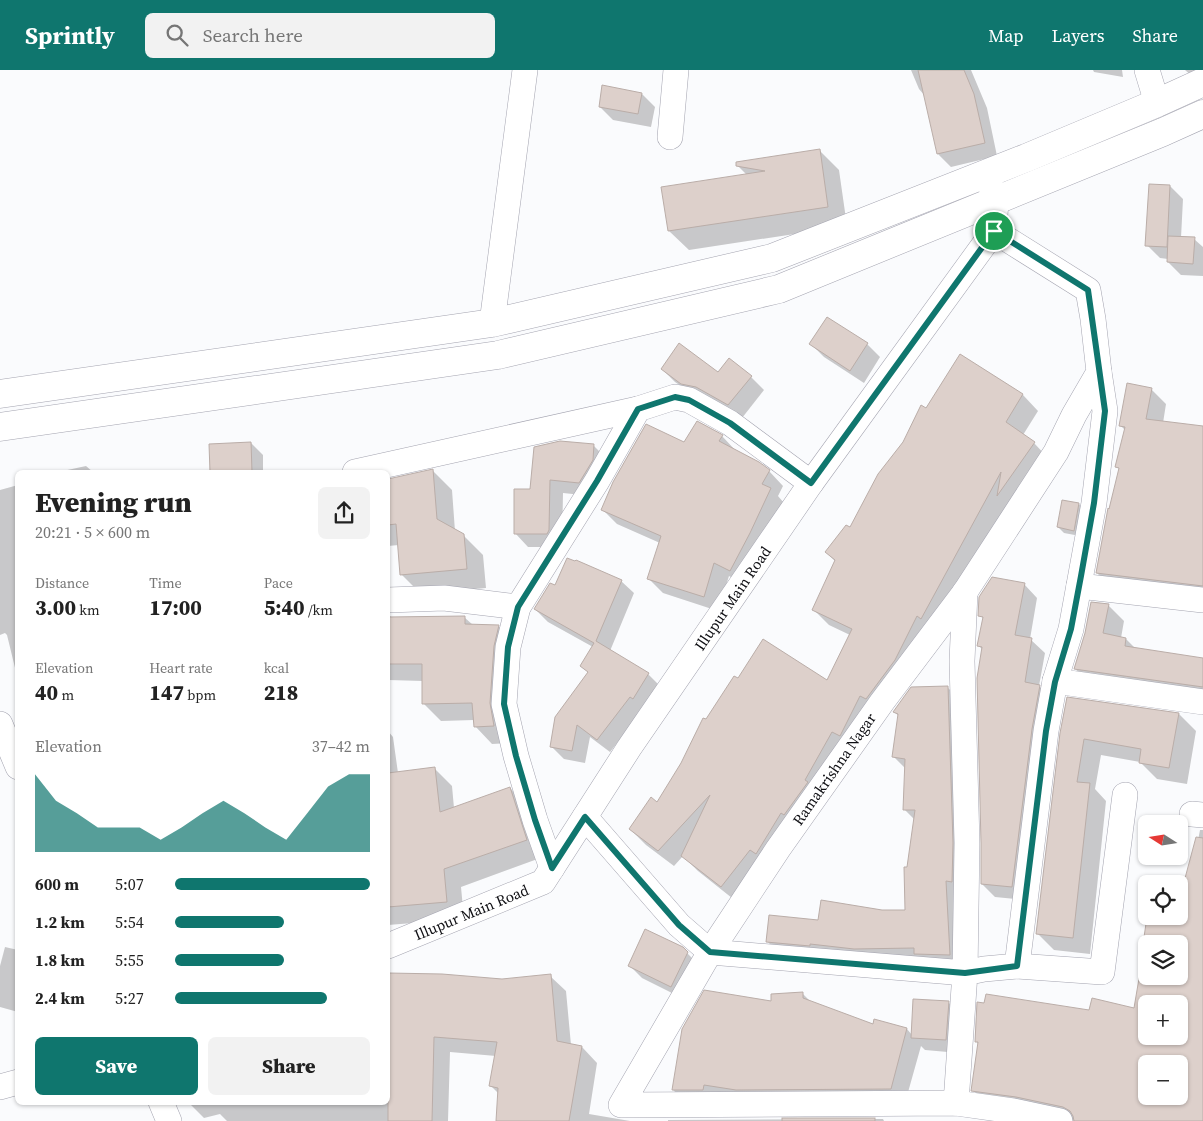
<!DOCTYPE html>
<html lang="en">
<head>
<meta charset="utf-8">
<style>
  :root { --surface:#fff; --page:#f2f2f2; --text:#222; --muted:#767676; --accent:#0f766e }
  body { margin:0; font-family:"Source Serif 4",serif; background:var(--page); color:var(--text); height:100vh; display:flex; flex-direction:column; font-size:19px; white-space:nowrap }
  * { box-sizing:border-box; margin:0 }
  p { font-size:16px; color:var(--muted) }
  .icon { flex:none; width:28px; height:28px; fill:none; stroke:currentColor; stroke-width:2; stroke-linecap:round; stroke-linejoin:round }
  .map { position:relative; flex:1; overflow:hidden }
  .details { position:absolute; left:15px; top:400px; width:375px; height:635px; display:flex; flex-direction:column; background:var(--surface); border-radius:8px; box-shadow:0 1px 4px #0004 }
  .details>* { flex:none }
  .needle { width:32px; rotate:282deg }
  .tools { position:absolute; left:1138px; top:745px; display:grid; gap:10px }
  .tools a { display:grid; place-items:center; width:50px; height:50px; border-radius:8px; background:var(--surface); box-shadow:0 1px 4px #0004; font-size:25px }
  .pin { position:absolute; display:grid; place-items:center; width:42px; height:42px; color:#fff; margin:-21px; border:2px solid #fff; border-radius:50%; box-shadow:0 1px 5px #0007 }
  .round { display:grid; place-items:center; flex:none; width:52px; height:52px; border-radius:8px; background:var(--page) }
  .overview { display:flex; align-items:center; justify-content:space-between; height:85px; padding:0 20px }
  h1 { font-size:28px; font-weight:800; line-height:38px }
  .figures { display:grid; grid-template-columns:repeat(3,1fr); gap:8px; height:85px; padding:5px 20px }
  .figures div { display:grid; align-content:center }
  .figures b { font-size:21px; font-weight:800 }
  .figures small { font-size:14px; font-weight:400 }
  .figures p { font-size:14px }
  .chart { height:140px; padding:10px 20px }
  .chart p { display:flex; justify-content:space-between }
  .chart svg { width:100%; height:90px; margin-top:5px; fill:var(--accent); opacity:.7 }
  .action { display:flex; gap:10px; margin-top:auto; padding:10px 20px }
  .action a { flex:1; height:58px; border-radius:8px; background:var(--accent); color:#fff; font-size:20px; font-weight:800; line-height:58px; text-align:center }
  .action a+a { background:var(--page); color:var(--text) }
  ul { padding:0 20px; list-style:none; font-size:16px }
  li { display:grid; grid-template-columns:80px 60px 1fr; align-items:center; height:38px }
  li i { height:12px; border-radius:6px; background:var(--accent) }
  header { display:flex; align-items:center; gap:30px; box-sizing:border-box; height:70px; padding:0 25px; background:var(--accent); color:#fff }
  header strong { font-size:24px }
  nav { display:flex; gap:28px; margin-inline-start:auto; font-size:18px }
  .search { width:350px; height:45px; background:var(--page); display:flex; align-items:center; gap:12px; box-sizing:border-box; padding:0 18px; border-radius:8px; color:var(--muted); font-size:19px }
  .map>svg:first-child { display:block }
  .shadow { fill:#0003; fill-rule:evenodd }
  .building { fill:#ddd0cb; stroke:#baada8; fill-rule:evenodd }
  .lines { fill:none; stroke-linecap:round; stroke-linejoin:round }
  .street-casing { stroke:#a4a4b0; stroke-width:26 }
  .primary-casing { stroke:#a4a4b0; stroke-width:29 }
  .street { stroke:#fff; stroke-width:25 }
  .primary { stroke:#fff; stroke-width:28 }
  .route-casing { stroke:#fff; stroke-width:10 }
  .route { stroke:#0f766e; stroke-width:6 }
  .labels { text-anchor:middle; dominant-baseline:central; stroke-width:4; stroke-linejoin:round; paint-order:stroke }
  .street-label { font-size:15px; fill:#0f0f13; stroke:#fff }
</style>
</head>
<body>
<header>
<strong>Sprintly</strong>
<div class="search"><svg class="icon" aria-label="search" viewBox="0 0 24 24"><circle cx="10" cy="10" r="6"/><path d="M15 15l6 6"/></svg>Search here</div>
<nav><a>Map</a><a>Layers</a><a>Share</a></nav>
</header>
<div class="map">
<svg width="1203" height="1051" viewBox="0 0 1203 1051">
  <rect width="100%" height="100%" fill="#fafbfd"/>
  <g class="shadow">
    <polygon points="911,0 971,0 987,38 997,86 951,97 938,84 925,26 919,19"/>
    <polygon points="1093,0 1122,0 1123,7 1094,2"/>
    <polygon points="1185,0 1203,0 1192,6"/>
    <polygon points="642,24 655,37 651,57 613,50 600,37"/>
    <polygon points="820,81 839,100 847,156 689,180 669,161 747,105 737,95"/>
    <polygon points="1170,116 1183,129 1181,168 1194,169 1203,177 1203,206 1181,205 1168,192 1168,189 1160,188 1147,175"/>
    <polygon points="827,249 867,274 880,287 864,313 824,287 811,274"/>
    <polygon points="961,286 1023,325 1038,341 1023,365 1034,373 1049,389 737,832 698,801 683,786 674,796 646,775 630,759 658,734 706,651 739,610 828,612 850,565 829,555 814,540 835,491 826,482 850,459 904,372"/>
    <polygon points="662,299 751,307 764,320 742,348 696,326 675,312"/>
    <polygon points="1151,319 1166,334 1163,353 1203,358 1203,528 1112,518 1097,503 1120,400 1117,396 1125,360 1121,356"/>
    <polygon points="722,366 736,381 769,401 783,416 778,426 784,433 744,515 729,506 718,541 663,523 648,508 660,473 617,454 603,440 684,373"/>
    <polygon points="251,373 263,385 263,402 211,402 210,375"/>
    <polygon points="594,376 607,389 592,426 563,423 562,473 560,477 528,477 515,463 531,420"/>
    <polygon points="86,396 93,402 58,402"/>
    <polygon points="433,401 452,420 455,461 463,465 483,485 486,518 421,524 401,504 399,475 388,476 388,411"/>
    <polygon points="18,415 18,604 16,602 7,565 5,563 0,565 0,420"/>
    <polygon points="1079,434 1085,440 1080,466 1064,463 1058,457"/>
    <polygon points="621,511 634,523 610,581 648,604 661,617 610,682 590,667 585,693 564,689 551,676 589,603 581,596 593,577 548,552 535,539 556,517"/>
    <polygon points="1024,514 1037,528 1030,569 1045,583 1039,616 1052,629 1025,830 995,827 982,814 983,580 979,576 984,549 980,545"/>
    <polygon points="1108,535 1124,551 1121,568 1126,569 1136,579 1203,589 1203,630 1091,614 1075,599"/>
    <polygon points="388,545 393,548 464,547 473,555 498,556 516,573 511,673 492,674 475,656 474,650 441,651 423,633 423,611 388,610"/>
    <polygon points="948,618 961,630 962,897 780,885 768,872 819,851 882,841 906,841 908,798 915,750 904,739 906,699 894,687 899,646 894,642"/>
    <polygon points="1068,629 1179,644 1196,661 1187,714 1157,709 1140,692 1101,685 1095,719 1106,731 1090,884 1054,880 1037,863"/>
    <polygon points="388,661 393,667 398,703 434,698 452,716 454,738 510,718 527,736 543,787 461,817 464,849 388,855"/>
    <path d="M1200 760H1203V1051H1074L1033 1042 988 1036 973 1020 979 975 976 971 1090 941 1135 940 1146 875V906H1179V874L1147 869 1145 867 1182 854ZM1146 934H1179V966H1146ZM1146 994H1179V1026H1146Z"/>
    <polygon points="5,877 18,880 18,942 0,937 0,896"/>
    <polygon points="687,883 700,896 684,929 642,908 629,895"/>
    <polygon points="388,904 442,905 502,910 550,906 566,921 571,975 582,977 597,993 589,1044 630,1051 498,1051 499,1024 491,1016 496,986 450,982 448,1051 227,1051 220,1044 204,1048 188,1032 388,1032"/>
    <polygon points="802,923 811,932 874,955 875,951 907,959 912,965 948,932 961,945 959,983 925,980 921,976 905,1033 688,1034 673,1020 772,932"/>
    <polygon points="883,1049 884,1051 668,1051 668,1050"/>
  </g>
  <g class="building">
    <polygon points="918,0 964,0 974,24 985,73 937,84"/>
    <polygon points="602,15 642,23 638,44 599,37"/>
    <polygon points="820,79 828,137 668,161 661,117 765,101 736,96 736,92"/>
    <polygon points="1149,114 1170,115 1167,177 1145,176"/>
    <polygon points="1168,166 1195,167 1193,194 1167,192"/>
    <polygon points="827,247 868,273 850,301 809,274"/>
    <polygon points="679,273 718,302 729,288 752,306 728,335 696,317 681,314 661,299"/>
    <polygon points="960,284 1023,324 1006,352 1035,372 997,426 1001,402 921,549 917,546 895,590 866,629 860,626 840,666 832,662 805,710 808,712 784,745 781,743 756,784 750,780 721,817 681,786 710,725 658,781 629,759 651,727 657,732 681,693 703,648 706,649 734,606 738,608 763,569 827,610 852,559 812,540 835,490 825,482 846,455 850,457 878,404 903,372 921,335 926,338"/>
    <polygon points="1127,313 1152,318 1146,349 1203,356 1203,516 1096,503 1108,438 1109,439 1119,398 1115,397 1125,357 1119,356"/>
    <polygon points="697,351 723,365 719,371 759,392 770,400 762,414 771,418 750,463 730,501 714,493 704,527 647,509 661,466 601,440 613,412 646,354 684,372"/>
    <polygon points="560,371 594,374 593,390 579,413 550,410 549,460 547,464 514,464 514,419 530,419 534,377"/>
    <polygon points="251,372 252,402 210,402 209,374"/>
    <polygon points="433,399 437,449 464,464 467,499 400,505 396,454 388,455 388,409"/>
    <polygon points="1062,430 1079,433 1074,461 1057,457"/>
    <polygon points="567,488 575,491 576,490 622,510 596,571 649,603 633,629 630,627 597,670 577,655 572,681 550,677 555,647 588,602 580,596 594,573 534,539 550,513 555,515"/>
    <polygon points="992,507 1025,513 1015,565 1032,568 1025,612 1040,615 1032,659 1012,817 981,814 981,773 977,608 982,577 977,576 983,547 978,546 979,527"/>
    <polygon points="1091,532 1109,534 1103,563 1126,568 1125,576 1203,588 1203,617 1074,599 1085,563"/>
    <polygon points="465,546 465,554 499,555 494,576 490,633 494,656 474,657 472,633 422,634 422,594 388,594 388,547"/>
    <polygon points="948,616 953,773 952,812 946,811 950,885 914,884 914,878 854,879 810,874 810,876 766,872 769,845 818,850 821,830 882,840 905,840 904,797 907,797 915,740 903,740 905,689 892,687 898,644 893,642 911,617"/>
    <polygon points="1067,627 1179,643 1169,698 1139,693 1141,679 1084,669 1077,712 1090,713 1073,868 1036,864 1060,663"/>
    <polygon points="435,697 440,742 510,717 527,770 444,799 447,832 388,837 388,703"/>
    <path d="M1196 767 1203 768V1051H1074L1073 1046 1070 1041 1063 1037 1016 1027 971 1021 978 972H975L977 932 984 933 986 924 1089 940 1092 928 1134 938 1146 867H1144L1147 847 1181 852 1180 827ZM1146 874H1179V906H1146ZM1146 934H1179V966H1146ZM1146 994H1179V1026H1146Z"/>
    <polygon points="645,859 683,877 688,882 671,917 628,896"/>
    <polygon points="388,903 442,904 502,909 551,904 557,971 582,976 569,1051 496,1051 498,1018 489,1016 497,972 434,967 432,1051 388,1051"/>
    <polygon points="704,920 771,931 771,924 803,922 803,928 873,954 874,949 907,958 891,1019 736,1020 704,1015 703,1020 672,1020 682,959"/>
    <polygon points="913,929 949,931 946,970 911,968"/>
    <rect x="782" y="1048" width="93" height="3"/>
  </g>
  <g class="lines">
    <defs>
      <g id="street">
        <polyline points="1147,0 1157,33"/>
        <polyline points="670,67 676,0"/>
        <polyline points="994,161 1088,220 1093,249 1099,302 1074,345 1056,382 965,522 882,632 778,779 710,882 621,1035 956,1033 1013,1041 1060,1051"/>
        <polyline points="492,253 525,0"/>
        <polyline points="355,402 638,339"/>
        <polyline points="1079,516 1203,530"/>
        <polyline points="388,530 444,528 518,537"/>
        <polyline points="1055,611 1203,632"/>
        <polyline points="0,654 18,697"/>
        <polyline points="1192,744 1203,745"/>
        <polyline points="585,747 679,855 710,882 965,903 967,773 962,591 965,522"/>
        <polyline points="552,798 535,750 516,686 504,634 508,577 518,537 597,411 638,339 675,327 689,330 730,353 811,413"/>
        <path id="s1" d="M388 876 543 812 629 678 811 413 994 161 996 130 986 104"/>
        <polyline points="1017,896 1102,902 1125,725"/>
        <polyline points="0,1017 18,1012"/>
        <polyline points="161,1032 169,1051"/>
        <polyline points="956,1033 965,903 984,899 1017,896 1046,661 1055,611 1071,559 1094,433 1105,341 1099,302"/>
      </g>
      <g id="primary">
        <polyline points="0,324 492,253 772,188 1026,88 1157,33 1203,12"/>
        <polyline points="0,357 498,285 779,219 1163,62 1203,44"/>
      </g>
    </defs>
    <use href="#street" class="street-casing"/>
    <use href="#primary" class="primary-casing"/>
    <use href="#street" class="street"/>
    <use href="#primary" class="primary"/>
  </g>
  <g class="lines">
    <defs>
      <polygon id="route" points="994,161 1088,220 1105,341 1094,433 1081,506 1071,559 1055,612 1046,661 1017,896 965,903 710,882 679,855 585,747 552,798 535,750 516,686 504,634 508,577 518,537 597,411 638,339 675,327 689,330 730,353 811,413"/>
    </defs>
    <use href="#route" class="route-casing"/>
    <use href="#route" class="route"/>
  </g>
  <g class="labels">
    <g class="street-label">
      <text stroke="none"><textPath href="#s1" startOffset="509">Illupur Main Road</textPath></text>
      <text transform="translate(834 699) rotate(-55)">Ramakrishna Nagar</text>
      <text stroke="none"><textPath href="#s1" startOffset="90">Illupur Main Road</textPath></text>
    </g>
  </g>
</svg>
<div class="tools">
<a><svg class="needle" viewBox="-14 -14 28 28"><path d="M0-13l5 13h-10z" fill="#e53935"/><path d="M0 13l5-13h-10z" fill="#767676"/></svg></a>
<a><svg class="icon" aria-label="locate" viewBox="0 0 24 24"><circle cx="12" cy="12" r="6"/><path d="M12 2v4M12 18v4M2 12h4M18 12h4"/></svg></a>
<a><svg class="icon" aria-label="layers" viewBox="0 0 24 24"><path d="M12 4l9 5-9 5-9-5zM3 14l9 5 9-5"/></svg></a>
<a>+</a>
<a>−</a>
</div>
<div class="pin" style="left:994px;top:161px;background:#1e9e55"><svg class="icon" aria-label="arrive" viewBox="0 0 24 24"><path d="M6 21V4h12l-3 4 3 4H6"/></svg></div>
<section class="details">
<div class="overview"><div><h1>Evening run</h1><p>20:21 · 5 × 600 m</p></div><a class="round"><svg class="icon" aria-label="share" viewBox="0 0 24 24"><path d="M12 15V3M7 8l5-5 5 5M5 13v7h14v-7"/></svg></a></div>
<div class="figures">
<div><p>Distance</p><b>3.00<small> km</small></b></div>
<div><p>Time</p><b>17:00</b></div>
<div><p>Pace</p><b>5:40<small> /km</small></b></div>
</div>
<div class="figures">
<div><p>Elevation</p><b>40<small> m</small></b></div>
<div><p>Heart rate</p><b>147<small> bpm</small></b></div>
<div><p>kcal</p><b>218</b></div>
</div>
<div class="chart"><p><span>Elevation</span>37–42 m</p>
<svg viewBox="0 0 160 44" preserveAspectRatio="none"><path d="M0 44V6L10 19L20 25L30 32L40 32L50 32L60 38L70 32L80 25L90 19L100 25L110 32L120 38L130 25L140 12L150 6L160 6V44z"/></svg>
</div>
<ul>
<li><b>600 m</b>5:07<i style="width:100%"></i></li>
<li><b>1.2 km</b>5:54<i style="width:56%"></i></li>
<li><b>1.8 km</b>5:55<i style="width:56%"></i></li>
<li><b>2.4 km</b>5:27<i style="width:78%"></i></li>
</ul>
<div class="action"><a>Save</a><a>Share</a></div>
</section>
</div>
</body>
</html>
